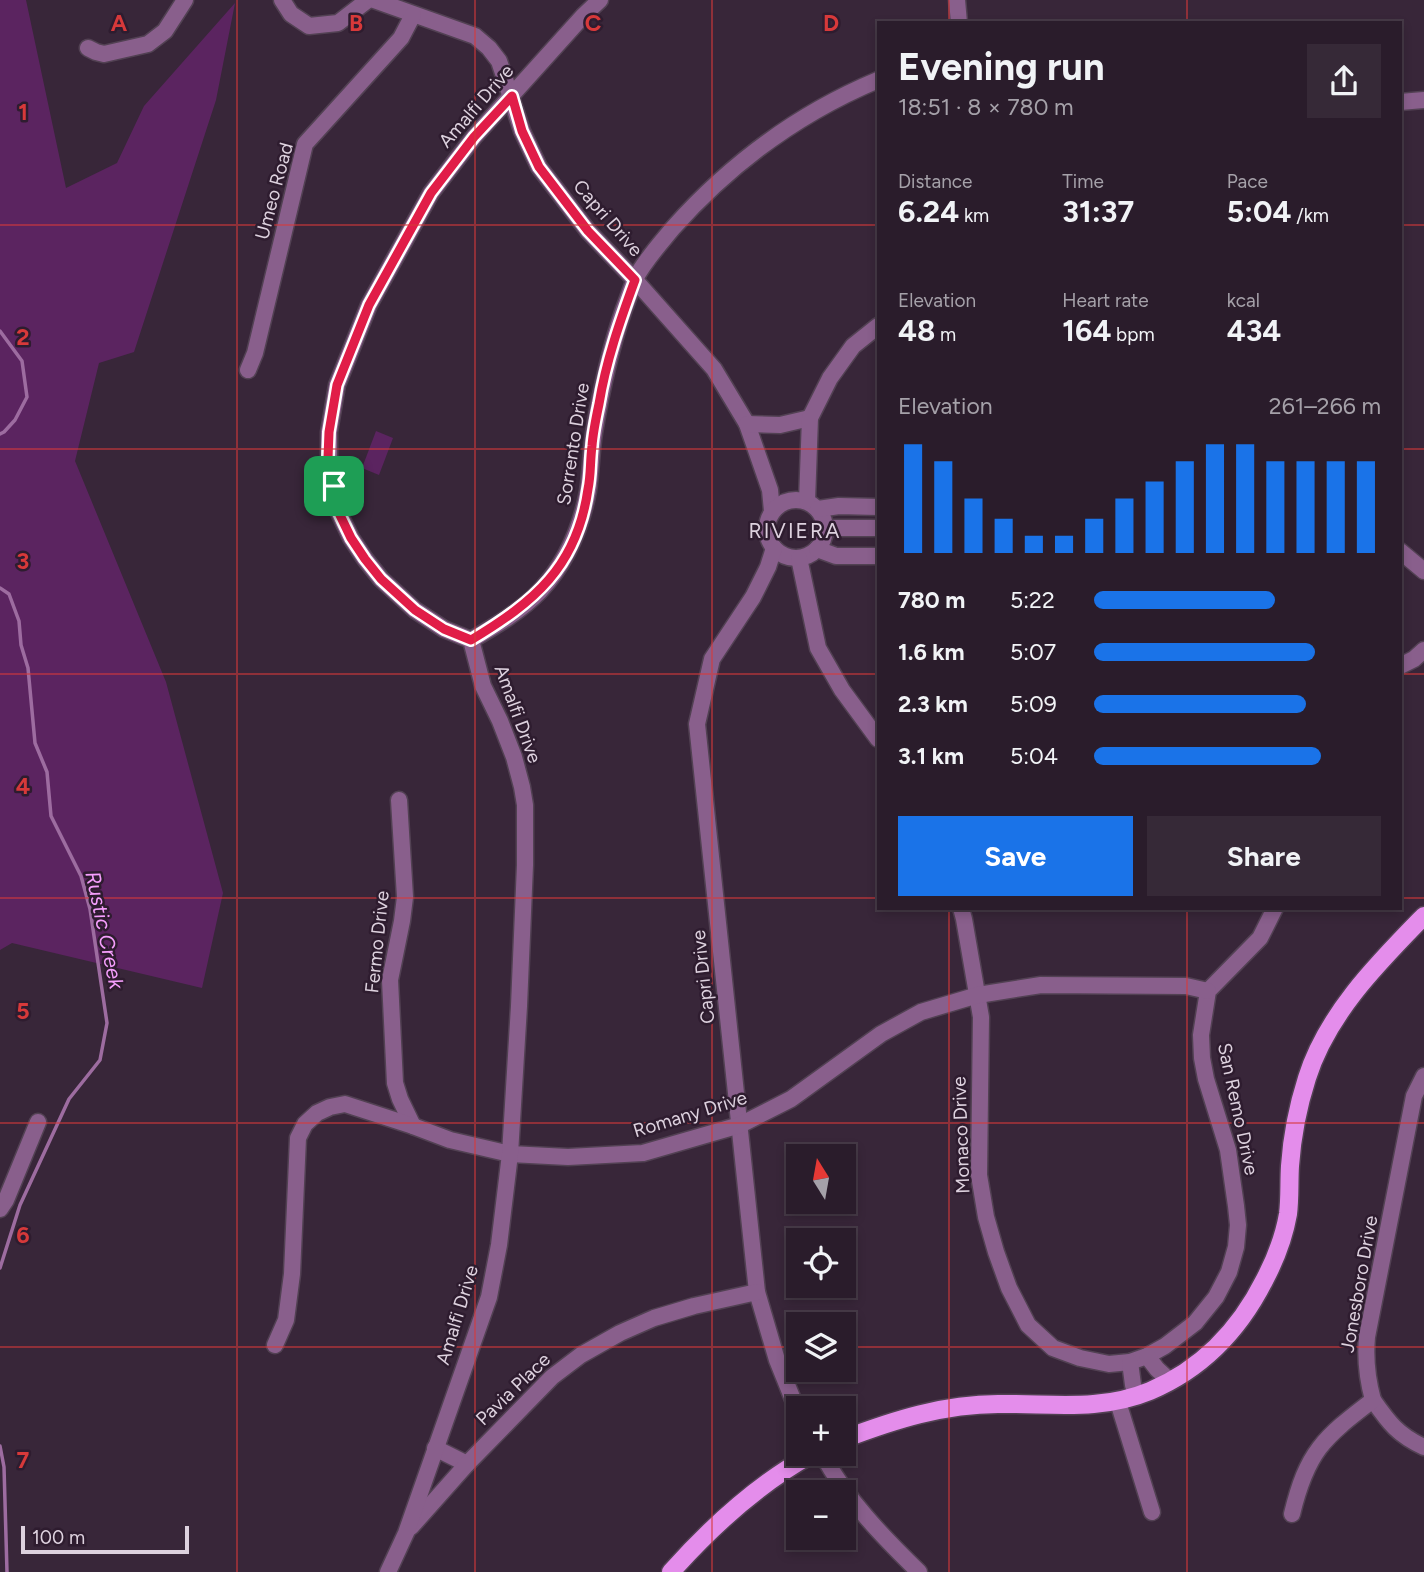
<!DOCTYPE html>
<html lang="en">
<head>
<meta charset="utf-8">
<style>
  :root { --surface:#2a1c2b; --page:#362937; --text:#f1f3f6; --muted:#a5a1a9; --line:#463a47; --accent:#1a73e8 }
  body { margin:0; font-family:Figtree,sans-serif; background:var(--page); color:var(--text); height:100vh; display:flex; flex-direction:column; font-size:26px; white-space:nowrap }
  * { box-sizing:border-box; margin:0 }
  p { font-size:23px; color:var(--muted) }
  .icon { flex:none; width:38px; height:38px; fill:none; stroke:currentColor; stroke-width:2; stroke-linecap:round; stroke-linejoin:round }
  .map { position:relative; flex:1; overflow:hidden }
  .sheet { position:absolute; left:877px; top:21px; width:525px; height:889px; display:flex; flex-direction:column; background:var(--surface); border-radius:0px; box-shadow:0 4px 10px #0003,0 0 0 2px var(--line) }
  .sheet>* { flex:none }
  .needle { width:46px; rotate:349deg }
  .controls { position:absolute; left:786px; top:1144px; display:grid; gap:14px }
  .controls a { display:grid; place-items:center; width:70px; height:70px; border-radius:0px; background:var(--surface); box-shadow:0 4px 10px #0003,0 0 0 2px var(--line); font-size:35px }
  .scale { position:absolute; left:21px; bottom:18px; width:168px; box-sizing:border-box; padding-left:7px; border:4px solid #ddd1de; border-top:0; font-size:19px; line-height:24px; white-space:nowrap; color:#ddd1de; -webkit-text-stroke:5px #2e1c2f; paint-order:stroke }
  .pin { position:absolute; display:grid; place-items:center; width:60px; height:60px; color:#fff; margin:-30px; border-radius:14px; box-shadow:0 4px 10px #0006 }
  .round { display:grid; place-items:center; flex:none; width:74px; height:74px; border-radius:0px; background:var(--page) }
  .overview { display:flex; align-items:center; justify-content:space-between; height:119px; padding:0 21px }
  h1 { font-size:38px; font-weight:700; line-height:52px }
  .stats { display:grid; grid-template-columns:repeat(3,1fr); gap:10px; height:119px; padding:7px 21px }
  .stats div { display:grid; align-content:center }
  .stats b { font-size:30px; font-weight:700 }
  .stats small { font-size:19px; font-weight:400 }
  .stats p { font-size:19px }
  .chart { height:196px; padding:14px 21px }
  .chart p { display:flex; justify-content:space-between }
  .chart svg { width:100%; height:126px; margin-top:7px; stroke:var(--accent); stroke-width:6 }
  .primary-button { display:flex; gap:14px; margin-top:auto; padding:14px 21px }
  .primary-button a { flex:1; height:80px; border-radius:0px; background:var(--accent); color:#fff; font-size:28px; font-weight:700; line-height:80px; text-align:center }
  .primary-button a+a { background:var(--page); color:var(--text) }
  ul { padding:0 21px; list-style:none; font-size:23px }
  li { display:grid; grid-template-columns:112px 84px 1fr; align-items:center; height:52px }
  li i { height:18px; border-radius:9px; background:var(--accent) }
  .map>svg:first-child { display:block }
  .green { fill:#5b2460 }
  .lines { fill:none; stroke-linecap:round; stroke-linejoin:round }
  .stream { stroke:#9d6ca0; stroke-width:3.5 }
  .minor-casing { stroke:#524153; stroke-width:19 }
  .major-casing { stroke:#524153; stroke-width:21 }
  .minor { stroke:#895f8c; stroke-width:16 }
  .major { stroke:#e48deb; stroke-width:18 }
  .route-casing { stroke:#fff; stroke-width:14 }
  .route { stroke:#e11d48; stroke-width:9 }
  .grid { fill:none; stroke:#d7393a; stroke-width:2; stroke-opacity:0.55 }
  .labels { text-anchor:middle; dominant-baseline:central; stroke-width:5; stroke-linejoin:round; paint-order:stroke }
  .street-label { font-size:19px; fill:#ddd1de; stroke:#2e1c2f }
  .neighbourhood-label { font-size:21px; letter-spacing:2px; fill:#ddd1de; stroke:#2e1c2f }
  .water-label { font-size:21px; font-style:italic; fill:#f59efc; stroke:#2e1c2f }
  .grid-label { font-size:23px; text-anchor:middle; font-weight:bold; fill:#d7393a; stroke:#2e1c2f; stroke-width:5; stroke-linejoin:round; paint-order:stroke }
</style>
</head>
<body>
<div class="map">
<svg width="1424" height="1572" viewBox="0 0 1424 1572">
  <rect width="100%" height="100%" fill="#382639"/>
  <g class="green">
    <polygon points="0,0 26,0 66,188 117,163 144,106 235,3 216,100 134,352 99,363 75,461 166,682 223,893 202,988 12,943 0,950"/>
    <polygon points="376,431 393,438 379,475 362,468"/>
  </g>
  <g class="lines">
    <g class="stream">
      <polyline points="0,331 22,361 27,397 15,420 4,432 0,434"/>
      <polyline points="0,588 9,594 19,621 21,645 28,668 35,743 47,772 51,816 81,876 90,909 107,1023 100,1060 69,1099 20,1205 0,1268"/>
      <polyline points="0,1446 4,1467 7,1572"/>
    </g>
    <defs>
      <g id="minor">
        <polyline points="282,0 291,14 309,26 338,23 368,0"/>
        <polyline points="374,0 475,36 489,48 499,61 522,131 539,167 588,231 635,280 714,369 747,424 770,490 772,511"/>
        <polyline points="957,0 959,23"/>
        <polyline points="88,48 96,52 104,54 148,44 165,31 185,0"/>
        <polyline points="1400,102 1424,100"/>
        <polyline points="248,370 255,353 305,144 401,38 413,15"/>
        <polyline points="747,424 780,425 810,418"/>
        <circle cx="796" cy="529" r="29"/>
        <polyline points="807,501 810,418 830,378 853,346 878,326"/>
        <polyline points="818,509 839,506 878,507"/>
        <polyline points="826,528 878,528"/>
        <polyline points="774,548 768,567 753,597 712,659 697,724 757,1292 777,1360 798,1412"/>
        <polyline points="817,549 836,556 878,556"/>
        <polyline points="1400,551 1424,571"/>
        <polyline points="799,558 818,648 842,690 878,739"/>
        <path d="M471 640C495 626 521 611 540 591 566 563 581 528 588 491 591 472 591 452 594 433 601 391 610 349 624 309 628 299 631 289 635 279 645 260 659 245 673 228 730 164 799 113 878 80"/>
        <polyline points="1400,666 1414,659 1424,650"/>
        <polyline points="399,800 405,897 402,921 390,980 395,1083 400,1099 413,1126"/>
        <polyline points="961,908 964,919 981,1017 979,1175 986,1217 996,1252 1009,1288 1028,1325 1053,1348 1080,1358 1109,1364 1130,1362 1147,1356 1165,1346 1195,1323 1216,1297 1229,1272 1236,1247 1238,1225 1236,1206 1228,1150 1206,1079 1202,1058 1201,1035 1208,991 1260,938 1275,908"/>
        <polyline points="0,1209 6,1200 38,1122"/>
        <polyline points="275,1345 286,1320 292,1274 298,1138 305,1124 317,1113 330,1107 345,1104 413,1126 450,1140 510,1154 568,1157 643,1153 740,1125 791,1099 881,1034 921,1012 978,995 1041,985 1186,986 1208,991"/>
        <polyline points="1147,1356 1157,1369 1170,1381"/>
        <polyline points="1130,1362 1133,1385 1137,1396"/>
        <path d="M1373 1400C1389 1423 1398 1435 1424 1447"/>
        <polyline points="1118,1402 1152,1512"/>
        <polyline points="435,1448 467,1464"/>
        <path d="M822 1454C848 1501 881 1535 919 1572"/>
        <path d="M1292 1514C1307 1452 1323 1438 1373 1400 1367 1378 1365 1359 1367 1337L1414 1096 1424 1076"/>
        <polyline points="411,1527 467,1464 552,1377 581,1355 620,1333 654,1318 694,1306 757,1292"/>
        <polyline points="388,1572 406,1533 489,1297 499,1245 510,1154 519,1006 525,865 525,805 522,787 514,757 500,721 483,686 471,640 444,629 415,610 381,579 365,559 351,538 339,513 329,459 329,432 337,385 369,305 431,193 474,137 583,16 600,0"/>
      </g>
      <g id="major">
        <path d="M844 1439C894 1420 944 1404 998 1404 1051 1403 1099 1412 1150 1391 1202 1369 1240 1329 1265 1279 1276 1258 1284 1237 1288 1214 1290 1199 1289 1182 1290 1166 1292 1137 1298 1106 1307 1078 1327 1014 1378 963 1424 916"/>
        <path d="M671 1572C712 1526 758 1484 812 1454"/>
      </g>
    </defs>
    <use href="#minor" class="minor-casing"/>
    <use href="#major" class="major-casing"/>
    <use href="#minor" class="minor"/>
    <use href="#major" class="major"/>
  </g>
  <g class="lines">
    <defs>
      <path id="route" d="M512 96 522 131 539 167 588 231 635 280C620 321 606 361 599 404 596 418 593 432 592 446 590 461 591 475 588 489 577 567 534 602 471 640L444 629 415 610 381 579 365 559 351 538 339 513 328 458 329 432 337 385 369 305 431 193 474 137Z"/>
    </defs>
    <use href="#route" class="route-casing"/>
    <use href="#route" class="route"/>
  </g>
  <path class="grid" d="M237 0V1572M475 0V1572M712 0V1572M949 0V23M1187 0V23M0 225H878M1400 225H1424M0 449H878M1400 449H1424M0 674H878M1400 674H1424M0 898H878M1400 898H1424M949 908V1572M1187 908V1572M0 1123H1424M0 1347H798M844 1347H1424"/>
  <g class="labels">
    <g class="street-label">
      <text transform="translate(476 106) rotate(-49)">Amalfi Drive</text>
      <text transform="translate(274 191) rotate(-75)">Umeo Road</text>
      <text transform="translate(608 218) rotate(49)">Capri Drive</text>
      <text transform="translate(573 444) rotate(-81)">Sorrento Drive</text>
      <text transform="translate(518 714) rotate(70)">Amalfi Drive</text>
      <text transform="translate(377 942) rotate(-84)">Fermo Drive</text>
      <text transform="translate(703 977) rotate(-96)">Capri Drive</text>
      <text transform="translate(1238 1109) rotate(78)">San Remo Drive</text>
      <text transform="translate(690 1114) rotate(-17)">Romany Drive</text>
      <text transform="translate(961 1135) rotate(-92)">Monaco Drive</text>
      <text transform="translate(1359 1284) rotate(-80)">Jonesboro Drive</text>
      <text transform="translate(457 1315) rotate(-73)">Amalfi Drive</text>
      <text transform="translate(513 1389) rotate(-44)">Pavia Place</text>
    </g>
    <g class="neighbourhood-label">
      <text x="795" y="530">RIVIERA</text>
    </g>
    <g class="water-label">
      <text transform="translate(105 930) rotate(78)">Rustic Creek</text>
    </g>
  </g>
  <g class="grid-label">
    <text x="119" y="31">A</text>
    <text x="356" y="31">B</text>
    <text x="593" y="31">C</text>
    <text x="831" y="31">D</text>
    <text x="23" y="120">1</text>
    <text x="23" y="345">2</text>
    <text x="23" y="569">3</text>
    <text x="23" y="794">4</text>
    <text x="23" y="1019">5</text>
    <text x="23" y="1243">6</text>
    <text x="23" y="1468">7</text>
  </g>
</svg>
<div class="controls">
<a><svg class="needle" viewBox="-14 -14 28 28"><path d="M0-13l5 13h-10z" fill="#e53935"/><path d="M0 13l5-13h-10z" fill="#a5a1a9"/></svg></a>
<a><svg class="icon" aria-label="locate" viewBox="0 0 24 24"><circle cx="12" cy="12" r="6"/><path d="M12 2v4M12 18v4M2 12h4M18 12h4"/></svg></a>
<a><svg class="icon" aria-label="layers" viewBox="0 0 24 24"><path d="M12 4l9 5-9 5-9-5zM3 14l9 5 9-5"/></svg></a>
<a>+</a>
<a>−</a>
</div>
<div class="scale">100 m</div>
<div class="pin" style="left:334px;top:486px;background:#1e9e55"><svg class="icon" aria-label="arrive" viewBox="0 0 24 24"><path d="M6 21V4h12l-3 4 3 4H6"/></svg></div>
<section class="sheet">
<div class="overview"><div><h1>Evening run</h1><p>18:51 · 8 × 780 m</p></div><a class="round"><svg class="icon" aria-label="share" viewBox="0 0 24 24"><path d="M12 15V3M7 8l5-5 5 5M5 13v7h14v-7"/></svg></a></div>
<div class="stats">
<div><p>Distance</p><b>6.24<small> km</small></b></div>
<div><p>Time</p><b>31:37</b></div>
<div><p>Pace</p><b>5:04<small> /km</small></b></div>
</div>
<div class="stats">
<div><p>Elevation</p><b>48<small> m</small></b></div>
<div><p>Heart rate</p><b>164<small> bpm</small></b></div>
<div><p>kcal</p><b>434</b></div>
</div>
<div class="chart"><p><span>Elevation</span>261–266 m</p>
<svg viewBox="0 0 160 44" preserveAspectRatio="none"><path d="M5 44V6M15 44V12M25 44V25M35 44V32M45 44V38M55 44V38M65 44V32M75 44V25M85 44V19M95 44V12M105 44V6M115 44V6M125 44V12M135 44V12M145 44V12M155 44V12"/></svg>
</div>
<ul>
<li><b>780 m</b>5:22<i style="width:63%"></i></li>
<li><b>1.6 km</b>5:07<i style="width:77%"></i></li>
<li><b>2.3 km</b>5:09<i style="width:74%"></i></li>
<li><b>3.1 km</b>5:04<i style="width:79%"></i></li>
</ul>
<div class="primary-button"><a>Save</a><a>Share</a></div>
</section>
</div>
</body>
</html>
